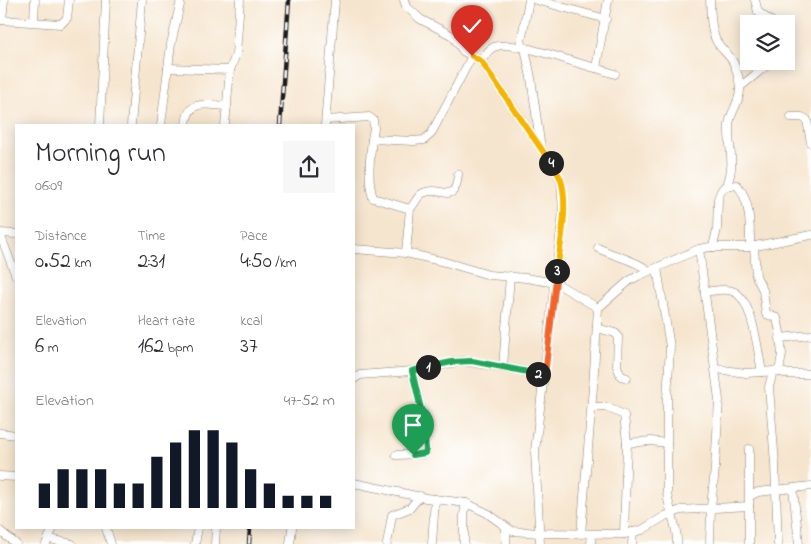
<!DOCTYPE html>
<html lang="en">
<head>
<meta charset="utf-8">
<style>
  :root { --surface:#fff; --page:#f7f7f7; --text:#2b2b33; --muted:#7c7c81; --accent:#111827 }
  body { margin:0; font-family:"Indie Flower",sans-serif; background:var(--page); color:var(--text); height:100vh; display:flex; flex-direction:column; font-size:19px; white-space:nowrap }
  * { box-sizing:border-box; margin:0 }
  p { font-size:16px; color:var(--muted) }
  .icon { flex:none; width:28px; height:28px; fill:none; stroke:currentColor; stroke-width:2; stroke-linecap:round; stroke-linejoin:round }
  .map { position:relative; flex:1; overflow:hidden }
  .side { position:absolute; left:15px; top:124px; width:340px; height:405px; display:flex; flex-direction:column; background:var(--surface); border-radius:0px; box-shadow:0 2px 12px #0003 }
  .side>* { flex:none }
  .fabs { position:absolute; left:740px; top:15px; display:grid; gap:10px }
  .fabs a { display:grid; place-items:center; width:55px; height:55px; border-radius:0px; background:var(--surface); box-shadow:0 2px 12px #0003; font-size:25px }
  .pin { position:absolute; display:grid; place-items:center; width:42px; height:42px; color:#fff; margin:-51px -21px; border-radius:50% 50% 50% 0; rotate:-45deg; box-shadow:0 0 5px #0007 }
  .pin .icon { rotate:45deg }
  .km { position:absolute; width:25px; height:25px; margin:-12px; border-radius:50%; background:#222; color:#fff; font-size:14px; line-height:25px; text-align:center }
  .round { display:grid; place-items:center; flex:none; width:52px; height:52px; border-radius:0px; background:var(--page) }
  .overview { display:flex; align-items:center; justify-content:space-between; height:85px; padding:0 20px }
  h1 { font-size:28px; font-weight:600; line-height:38px }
  .metrics { display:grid; grid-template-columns:repeat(3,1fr); gap:8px; height:85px; padding:5px 20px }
  .metrics div { display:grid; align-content:center }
  .metrics b { font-size:21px; font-weight:600 }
  .metrics small { font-size:14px; font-weight:400 }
  .metrics p { font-size:14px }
  .chart { height:140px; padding:10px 20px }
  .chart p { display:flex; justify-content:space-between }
  .chart svg { width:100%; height:90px; margin-top:5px; stroke:var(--accent); stroke-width:6 }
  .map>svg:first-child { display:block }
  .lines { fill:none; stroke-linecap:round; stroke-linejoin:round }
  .minor-casing { stroke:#898075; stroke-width:9 }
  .minor { stroke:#fff; stroke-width:8 }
  .rail-casing { stroke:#1c1c1c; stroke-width:4.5 }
  .rail { stroke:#fff; stroke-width:2.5; stroke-dasharray:8; stroke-linecap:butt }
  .split-1-casing { stroke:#fff; stroke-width:10 }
  .split-2-casing { stroke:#fff; stroke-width:10 }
  .split-3-casing { stroke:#fff; stroke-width:10 }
  .split-4-casing { stroke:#fff; stroke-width:10 }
  .split-5-casing { stroke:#fff; stroke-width:10 }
  .split-1 { stroke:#22a559; stroke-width:6 }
  .split-2 { stroke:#22a559; stroke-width:6 }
  .split-3 { stroke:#f0652b; stroke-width:6 }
  .split-4 { stroke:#f5b400; stroke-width:6 }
  .split-5 { stroke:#f5b400; stroke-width:6 }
</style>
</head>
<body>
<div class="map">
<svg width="811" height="544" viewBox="0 0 811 544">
  <rect width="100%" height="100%" fill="#fff"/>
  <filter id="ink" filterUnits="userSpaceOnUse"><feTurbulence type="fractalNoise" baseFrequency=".02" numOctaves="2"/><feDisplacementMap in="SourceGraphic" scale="10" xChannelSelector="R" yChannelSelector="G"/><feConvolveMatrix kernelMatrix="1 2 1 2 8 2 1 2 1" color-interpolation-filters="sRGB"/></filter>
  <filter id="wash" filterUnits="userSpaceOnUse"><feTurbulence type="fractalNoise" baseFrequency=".0096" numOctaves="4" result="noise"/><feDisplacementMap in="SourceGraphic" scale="20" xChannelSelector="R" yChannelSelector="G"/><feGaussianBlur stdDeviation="1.12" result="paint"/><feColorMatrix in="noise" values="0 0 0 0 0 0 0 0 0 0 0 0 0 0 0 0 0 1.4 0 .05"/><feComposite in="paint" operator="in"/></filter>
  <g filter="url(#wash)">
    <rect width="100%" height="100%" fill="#f6e5ce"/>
  </g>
  <g filter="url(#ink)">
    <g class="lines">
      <defs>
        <g id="minor">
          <polyline points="404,0 406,6 420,19 453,36 463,51 475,58"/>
          <polyline points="536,0 606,19"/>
          <path d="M710 0C711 12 710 31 717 42 722 51 731 55 735 66 738 75 742 87 739 96 737 106 730 114 729 125 728 149 736 161 727 186"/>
          <polyline points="755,0 758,12 775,24"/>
          <polyline points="0,20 61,24 67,18 69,0"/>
          <polyline points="2,20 4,0"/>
          <polyline points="34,21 35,0"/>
          <polyline points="520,47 529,0"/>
          <polyline points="525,48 531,78 540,142"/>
          <polyline points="168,68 230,70 225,125"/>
          <polyline points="596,68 615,74"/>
          <polyline points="230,70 236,54 240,0"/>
          <polyline points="740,87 772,61"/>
          <polyline points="791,117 802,117 807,120 811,143"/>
          <polyline points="326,120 369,117 373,120 374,128 372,139 414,141 424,140 431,134 472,56"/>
          <polyline points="100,125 106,0"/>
          <polyline points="131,125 142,0"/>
          <polyline points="161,125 171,44 181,0"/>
          <path d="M186 125C188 98 206 105 227 106"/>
          <polyline points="325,125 335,0"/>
          <path d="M410 209C415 204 417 196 423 193 442 184 455 208 458 174"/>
          <polyline points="0,233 16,234"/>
          <polyline points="0,234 16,276"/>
          <polyline points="754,246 756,276 763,290 766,314 777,318 781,337"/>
          <path d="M713 247 717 229 718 199 721 191 724 187 737 185C751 200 750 228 750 247"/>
          <path d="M598 248C615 257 634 259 649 271"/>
          <path d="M354 249 406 253 410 209 373 198C367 179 370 159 372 139"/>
          <polyline points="406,253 445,262 489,275 526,278 556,283 598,308 593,387 581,534"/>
          <path d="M657 268 670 347 667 399V493C669 511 678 526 677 544"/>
          <polyline points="510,276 503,367 545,375"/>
          <path d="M705 292C713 291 724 288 732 291 753 297 758 353 762 372L773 371 769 387 775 464 778 544"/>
          <polyline points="598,308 629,281 638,276 699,249"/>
          <polyline points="597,328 615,333 618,336 617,366 621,376 627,378"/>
          <polyline points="716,369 746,373 762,372"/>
          <polyline points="776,371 789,374 811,374"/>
          <polyline points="779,372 782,354 780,338 811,335"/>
          <polyline points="354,379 360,375 412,371 462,361 503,367"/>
          <polyline points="592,407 606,407 624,415 627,443"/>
          <polyline points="0,433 16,435"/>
          <polyline points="396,455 422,454 425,453 426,449 423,418 412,371"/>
          <polyline points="0,476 16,477"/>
          <polyline points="354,483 426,498 466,503 487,513 512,531 539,533 624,534 642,530 665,516 681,510 749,506"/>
          <polyline points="793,489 799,544"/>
          <polyline points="750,496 758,492 811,486"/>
          <polyline points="106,528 111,544"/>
          <polyline points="506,528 506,544"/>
          <polyline points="0,531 16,544"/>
          <polyline points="624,534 627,443 651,441 667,443"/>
          <polyline points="50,539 72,544"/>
          <polyline points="46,544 53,528"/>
          <polyline points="195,544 198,528"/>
          <polyline points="215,544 216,528"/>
          <polyline points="290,544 292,528"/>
          <polyline points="387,544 392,515 410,508 420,496"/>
          <polyline points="432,544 435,499"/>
          <polyline points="464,544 464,514 466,503"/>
          <path d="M540 544 535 451 563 212 561 180 554 167 481 61C485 56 488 49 494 47 513 39 573 63 596 68L608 0"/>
          <polyline points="591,544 592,534"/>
          <polyline points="632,544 633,532"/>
          <polyline points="710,544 711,507 715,468 719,400 699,249 710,247 750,247 811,235"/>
          <polyline points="749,544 749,449"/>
        </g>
      </defs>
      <use href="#minor" class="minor-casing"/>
      <use href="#minor" class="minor"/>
      <defs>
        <g id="rail">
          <polyline points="280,125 289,0"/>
          <polyline points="249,544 250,528"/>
        </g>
      </defs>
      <use href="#rail" class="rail-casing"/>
      <use href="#rail" class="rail"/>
    </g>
  </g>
  <g class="lines" filter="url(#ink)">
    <defs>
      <polyline id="split-1" points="413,455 425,453 426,449 423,418 412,371 428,367"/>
      <polyline id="split-2" points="428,367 452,362 472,361 538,374"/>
      <polyline id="split-3" points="538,374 545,375 557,271"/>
      <path id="split-4" d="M551 163C554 168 559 174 561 180 569 206 560 245 557 271"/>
      <polyline id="split-5" points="472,56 481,61 551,163"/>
    </defs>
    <use href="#split-1" class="split-1-casing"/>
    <use href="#split-2" class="split-2-casing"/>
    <use href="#split-3" class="split-3-casing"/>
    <use href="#split-4" class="split-4-casing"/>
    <use href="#split-5" class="split-5-casing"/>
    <use href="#split-1" class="split-1"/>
    <use href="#split-2" class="split-2"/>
    <use href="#split-3" class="split-3"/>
    <use href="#split-4" class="split-4"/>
    <use href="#split-5" class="split-5"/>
  </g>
</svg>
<div class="fabs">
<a><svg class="icon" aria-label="layers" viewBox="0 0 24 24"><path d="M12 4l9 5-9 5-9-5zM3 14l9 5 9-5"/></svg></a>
</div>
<div class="pin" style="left:413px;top:455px;background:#1e9e55"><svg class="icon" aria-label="arrive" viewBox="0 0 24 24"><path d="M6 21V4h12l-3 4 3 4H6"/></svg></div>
<div class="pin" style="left:472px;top:56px;background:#d93025"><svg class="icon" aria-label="check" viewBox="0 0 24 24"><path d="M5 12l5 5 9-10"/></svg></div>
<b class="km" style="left:428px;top:367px">1</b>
<b class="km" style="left:538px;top:374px">2</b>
<b class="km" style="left:557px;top:271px">3</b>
<b class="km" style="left:551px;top:163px">4</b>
<section class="side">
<div class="overview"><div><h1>Morning run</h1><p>06:09</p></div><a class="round"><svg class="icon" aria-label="share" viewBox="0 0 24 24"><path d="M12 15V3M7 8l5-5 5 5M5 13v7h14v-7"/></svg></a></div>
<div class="metrics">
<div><p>Distance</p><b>0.52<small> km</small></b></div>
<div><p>Time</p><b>2:31</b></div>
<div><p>Pace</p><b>4:50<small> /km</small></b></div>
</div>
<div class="metrics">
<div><p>Elevation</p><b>6<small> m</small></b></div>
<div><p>Heart rate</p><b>162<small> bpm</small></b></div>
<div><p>kcal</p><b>37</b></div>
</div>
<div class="chart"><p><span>Elevation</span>47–52 m</p>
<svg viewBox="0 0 160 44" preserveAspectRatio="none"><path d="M5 44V32M15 44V25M25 44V25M35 44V25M45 44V32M55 44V32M65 44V19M75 44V12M85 44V6M95 44V6M105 44V12M115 44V25M125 44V32M135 44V38M145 44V38M155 44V38"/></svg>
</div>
</section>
</div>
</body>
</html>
